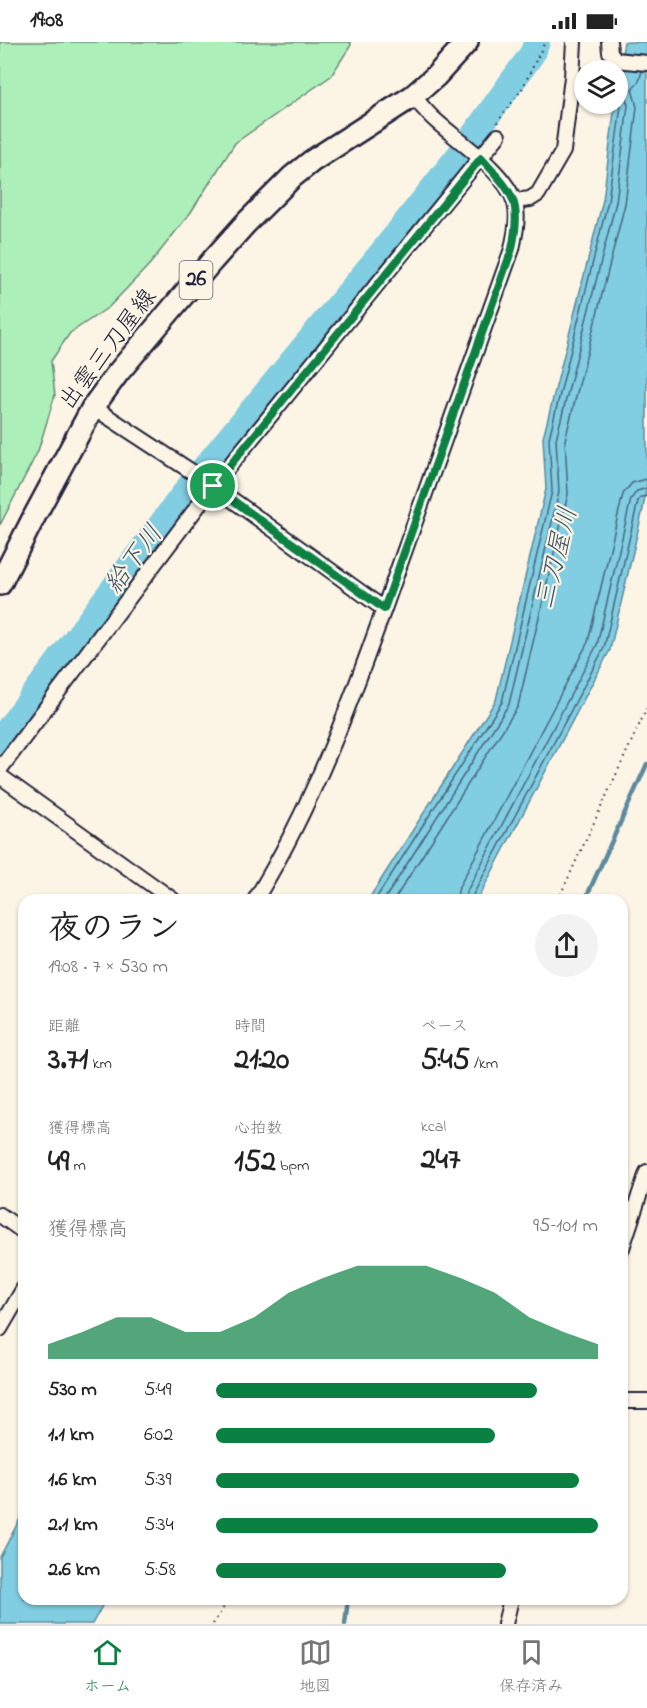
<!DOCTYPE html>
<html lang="ja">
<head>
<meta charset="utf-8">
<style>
  :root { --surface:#fff; --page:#f2f2f2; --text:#222; --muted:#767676; --line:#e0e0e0; --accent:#0b8043 }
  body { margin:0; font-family:"Indie Flower","Klee One",sans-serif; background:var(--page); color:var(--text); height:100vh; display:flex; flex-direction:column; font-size:22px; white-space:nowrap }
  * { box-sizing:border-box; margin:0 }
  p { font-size:20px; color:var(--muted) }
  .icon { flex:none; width:33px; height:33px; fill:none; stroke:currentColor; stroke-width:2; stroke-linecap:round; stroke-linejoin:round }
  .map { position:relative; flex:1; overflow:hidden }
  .details { position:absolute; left:18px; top:852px; width:610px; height:711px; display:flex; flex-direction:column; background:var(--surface); border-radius:18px; box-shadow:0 2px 4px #0004 }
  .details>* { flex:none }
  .controls { position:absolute; left:574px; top:18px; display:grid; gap:12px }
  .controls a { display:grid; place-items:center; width:54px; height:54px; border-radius:50%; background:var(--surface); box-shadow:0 2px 4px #0004; font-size:30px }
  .pin { position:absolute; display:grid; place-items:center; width:51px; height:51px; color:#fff; margin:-26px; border:3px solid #fff; border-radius:50%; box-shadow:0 2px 6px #0007 }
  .round { display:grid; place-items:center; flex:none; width:63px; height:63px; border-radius:32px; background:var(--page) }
  .head { display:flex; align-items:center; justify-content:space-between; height:102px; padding:0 30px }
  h1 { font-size:33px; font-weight:800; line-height:45px }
  .figures { display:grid; grid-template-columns:repeat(3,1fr); gap:9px; height:102px; padding:6px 30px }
  .figures div { display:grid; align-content:center }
  .figures b { font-size:30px; font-weight:800 }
  .figures small { font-size:16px; font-weight:400 }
  .figures p { font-size:16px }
  .chart { height:168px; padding:12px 30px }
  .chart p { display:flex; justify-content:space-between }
  .chart svg { width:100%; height:108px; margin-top:6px; fill:var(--accent); opacity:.7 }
  ul { padding:0 30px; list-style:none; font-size:20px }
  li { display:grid; grid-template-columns:96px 72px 1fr; align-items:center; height:45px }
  li i { height:15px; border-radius:8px; background:var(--accent) }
  .status { display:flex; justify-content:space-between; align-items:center; height:42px; padding:0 30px; background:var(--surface); direction:ltr }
  .status svg { height:16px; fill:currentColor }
  .dock { display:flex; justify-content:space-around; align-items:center; height:84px; border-top:2px solid var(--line); background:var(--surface); font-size:16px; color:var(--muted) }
  .dock a { display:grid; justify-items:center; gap:3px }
  .dock .current { color:var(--accent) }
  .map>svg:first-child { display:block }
  .green { fill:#adefb9; stroke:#68887a; stroke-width:1.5 }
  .water { fill:#81cde1; stroke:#5b899f; stroke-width:1.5 }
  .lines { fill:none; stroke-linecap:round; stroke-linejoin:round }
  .shore { stroke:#48667d; stroke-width:1.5 }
  .stream { stroke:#5b899f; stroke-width:4.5 }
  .river { stroke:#81cde1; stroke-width:26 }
  .minor-casing { stroke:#22223b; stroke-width:18 }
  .primary-casing { stroke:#22223b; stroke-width:26 }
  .path { stroke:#22223b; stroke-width:2; stroke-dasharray:1.5 4.5; stroke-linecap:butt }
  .minor { stroke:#fcf5e5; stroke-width:14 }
  .primary { stroke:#fcf5e5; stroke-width:21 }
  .route-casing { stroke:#fff; stroke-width:12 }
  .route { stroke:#0b8043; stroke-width:8 }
  .labels { text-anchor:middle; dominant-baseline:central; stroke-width:4.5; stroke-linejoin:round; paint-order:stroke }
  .shield { fill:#fcf5e5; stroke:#63616e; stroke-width:1.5 }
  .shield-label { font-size:22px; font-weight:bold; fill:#22223b }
  .street-label { font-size:24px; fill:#22223b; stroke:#fcf5e5 }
  .water-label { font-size:26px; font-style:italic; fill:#3e556d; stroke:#fcf5e5 }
</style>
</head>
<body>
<div class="status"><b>19:08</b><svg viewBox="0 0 49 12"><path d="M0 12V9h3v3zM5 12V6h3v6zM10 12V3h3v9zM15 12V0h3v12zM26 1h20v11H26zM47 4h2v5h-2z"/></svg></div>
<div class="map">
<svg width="647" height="1582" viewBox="0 0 647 1582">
  <rect width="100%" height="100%" fill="#fcf5e5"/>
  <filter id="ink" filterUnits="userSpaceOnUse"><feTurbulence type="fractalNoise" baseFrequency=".0167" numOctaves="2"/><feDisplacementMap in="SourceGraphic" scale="12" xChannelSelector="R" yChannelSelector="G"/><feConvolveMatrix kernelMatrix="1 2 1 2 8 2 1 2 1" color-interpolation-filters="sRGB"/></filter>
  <g filter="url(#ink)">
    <polygon class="green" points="0,0 350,0 351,3 331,34 235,101 191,170 150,222 109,265 70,291 51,319 55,353 38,409 0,483"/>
    <g class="water">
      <polygon points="624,0 647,0 647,441 643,467 610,608 477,858 368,858 496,658 546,447 543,396 603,158 615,62 618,62 618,37"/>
      <polygon points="24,1469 24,1557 106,1557 92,1582 0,1582 0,1515"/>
    </g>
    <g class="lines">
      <g class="shore">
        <polyline points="375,858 502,660 552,449 549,396 608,159 621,64 618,57"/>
        <polyline points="384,858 509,662 559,450 556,397 616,160 628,63 625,54 618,49"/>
        <polyline points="394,858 518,664 568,452 565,398 625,162 637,65 632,47 639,39 642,29"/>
        <polyline points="456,858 459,845 588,600 623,452 632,441 647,437"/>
        <polyline points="465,858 467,849 597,603 631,457 637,449 647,446"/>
        <polyline points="473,858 473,853 604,606 638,459 641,455 647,454"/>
      </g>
      <g class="stream">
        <polyline points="585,858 647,722"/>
        <polyline points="345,1582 348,1557"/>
      </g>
      <polyline class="river" points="0,698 192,441 384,208 460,112 532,12 537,0"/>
      <defs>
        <g id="minor">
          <polyline points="609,0 610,10 615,18 647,21"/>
          <polyline points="515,159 530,157 538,152 563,109 572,35 574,0"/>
          <polyline points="93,365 209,441 384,567"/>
          <polyline points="0,727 213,444 498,94"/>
          <polyline points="0,734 173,858"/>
          <path d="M255 858C317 757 357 644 396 533 435 424 473 316 512 207 515 193 519 175 515 161 506 130 458 99 435 78 427 71 420 62 413 54"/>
          <polyline points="0,1173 24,1190"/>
          <polyline points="622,1206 647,1130"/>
          <polyline points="0,1287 24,1246"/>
          <polyline points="622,1359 647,1359"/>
          <polyline points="505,1582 511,1557"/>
        </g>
        <polyline id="primary" points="0,542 34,475 93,365 117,332 212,219 245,182 292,135 312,119 413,54 436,34 467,0"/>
      </defs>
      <use href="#minor" class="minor-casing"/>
      <use href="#primary" class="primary-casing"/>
      <g class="path">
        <polyline points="497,81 522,47 545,0"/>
        <polyline points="558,858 647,666"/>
        <polyline points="213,1582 229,1557"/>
      </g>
      <use href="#minor" class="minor"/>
      <use href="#primary" class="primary"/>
    </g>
  </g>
  <g class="lines" filter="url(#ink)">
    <defs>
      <path id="route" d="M481 116C513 152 522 157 512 207L384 567 213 444Z"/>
    </defs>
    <use href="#route" class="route-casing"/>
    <use href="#route" class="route"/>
  </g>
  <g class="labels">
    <rect class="shield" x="179.5" y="219" width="33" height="38" rx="4.5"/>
    <g class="shield-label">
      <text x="196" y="238">26</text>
    </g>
    <g class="street-label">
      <text transform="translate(109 308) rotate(-53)">出雲三刀屋線</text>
    </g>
    <g class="water-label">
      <text transform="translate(558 516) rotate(-76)">三刀屋川</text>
      <text transform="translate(135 518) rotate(-53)">給下川</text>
    </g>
  </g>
</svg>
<div class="controls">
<a><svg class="icon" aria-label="layers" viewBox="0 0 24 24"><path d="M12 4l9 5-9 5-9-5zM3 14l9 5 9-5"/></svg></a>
</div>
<div class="pin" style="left:213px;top:444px;background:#1e9e55"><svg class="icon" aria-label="arrive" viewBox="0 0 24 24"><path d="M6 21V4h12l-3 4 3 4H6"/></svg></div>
<section class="details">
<div class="head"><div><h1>夜のラン</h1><p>19:08 · 7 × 530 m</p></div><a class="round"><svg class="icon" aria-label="share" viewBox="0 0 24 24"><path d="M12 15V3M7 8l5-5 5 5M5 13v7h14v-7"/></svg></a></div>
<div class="figures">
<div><p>距離</p><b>3.71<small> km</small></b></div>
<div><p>時間</p><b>21:20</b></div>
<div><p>ペース</p><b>5:45<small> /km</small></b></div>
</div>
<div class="figures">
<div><p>獲得標高</p><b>49<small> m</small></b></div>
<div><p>心拍数</p><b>152<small> bpm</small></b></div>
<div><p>kcal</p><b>247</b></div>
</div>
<div class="chart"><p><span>獲得標高</span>95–101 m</p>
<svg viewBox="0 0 160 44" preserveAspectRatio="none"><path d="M0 44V38L10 33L20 27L30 27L40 33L50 33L60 27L70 17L80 11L90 6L100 6L110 6L120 11L130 17L140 27L150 33L160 38V44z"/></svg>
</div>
<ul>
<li><b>530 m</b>5:49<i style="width:84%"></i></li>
<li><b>1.1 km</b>6:02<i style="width:73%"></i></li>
<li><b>1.6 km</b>5:39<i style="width:95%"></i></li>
<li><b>2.1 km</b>5:34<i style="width:100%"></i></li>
<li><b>2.6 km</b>5:58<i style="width:76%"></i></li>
</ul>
</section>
</div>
<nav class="dock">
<a class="current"><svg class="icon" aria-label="home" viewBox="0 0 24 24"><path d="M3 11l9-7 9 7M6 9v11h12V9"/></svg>ホーム</a>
<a><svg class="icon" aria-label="map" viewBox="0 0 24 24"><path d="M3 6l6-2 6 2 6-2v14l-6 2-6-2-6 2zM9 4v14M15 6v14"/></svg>地図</a>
<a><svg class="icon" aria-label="saved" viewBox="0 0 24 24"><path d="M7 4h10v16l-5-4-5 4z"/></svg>保存済み</a>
</nav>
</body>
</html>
